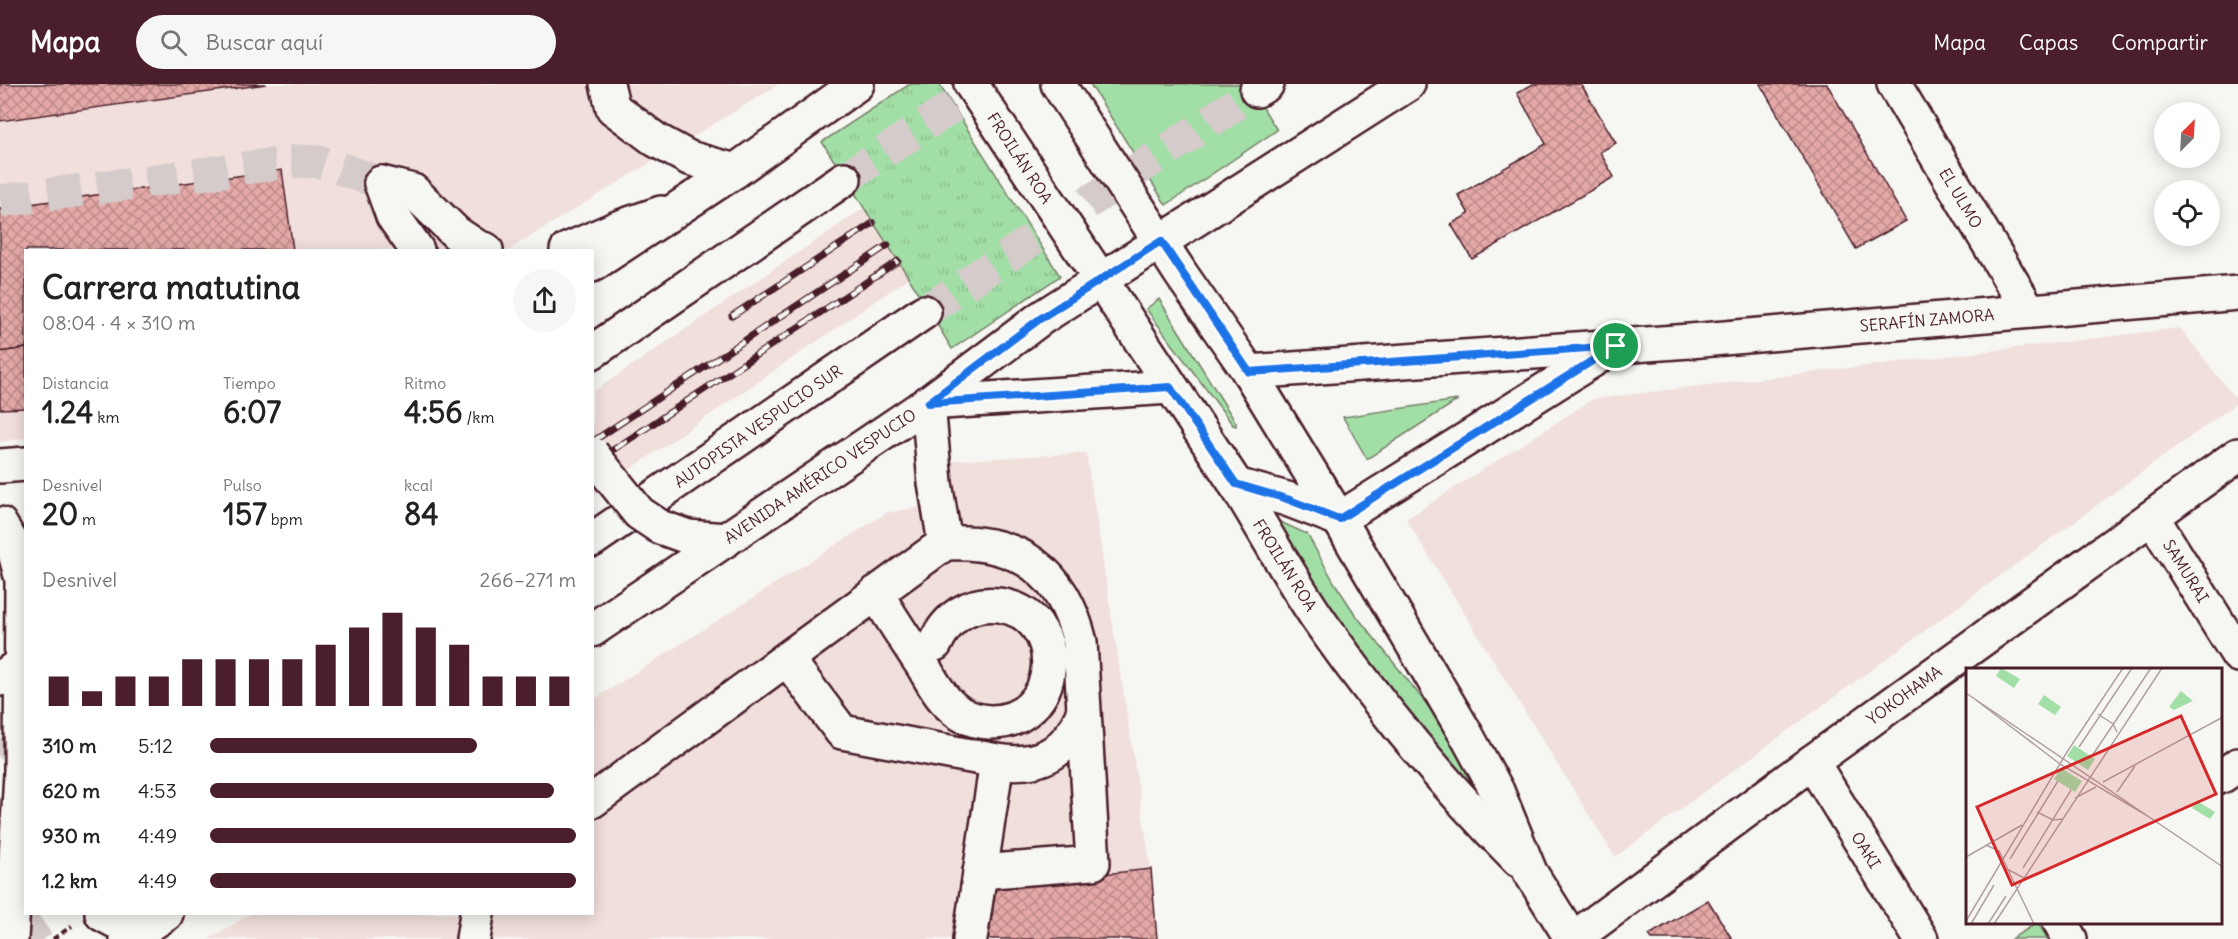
<!DOCTYPE html>
<html lang="es">
<head>
<meta charset="utf-8">
<style>
  :root { --surface:#fff; --page:#f6f6f6; --text:#222; --muted:#767676; --accent:#4a1f2b }
  body { margin:0; font-family:Delius,sans-serif; background:var(--page); color:var(--text); height:100vh; display:flex; flex-direction:column; font-size:22px; white-space:nowrap }
  * { box-sizing:border-box; margin:0 }
  p { font-size:20px; color:var(--muted) }
  .icon { flex:none; width:33px; height:33px; fill:none; stroke:currentColor; stroke-width:2; stroke-linecap:round; stroke-linejoin:round }
  .map { position:relative; flex:1; overflow:hidden }
  .drawer { position:absolute; left:24px; top:165px; width:570px; height:666px; display:flex; flex-direction:column; background:var(--surface); border-radius:0px; box-shadow:0 3px 15px #0003 }
  .drawer>* { flex:none }
  .needle { width:39px; rotate:24deg }
  .tools { position:absolute; left:2154px; top:18px; display:grid; gap:12px }
  .tools a { display:grid; place-items:center; width:66px; height:66px; border-radius:50%; background:var(--surface); box-shadow:0 3px 15px #0003; font-size:30px }
  .pin { position:absolute; display:grid; place-items:center; width:51px; height:51px; color:#fff; margin:-26px; border:3px solid #fff; border-radius:50%; box-shadow:0 2px 6px #0007 }
  .round { display:grid; place-items:center; flex:none; width:63px; height:63px; border-radius:32px; background:var(--page) }
  .headline { display:flex; align-items:center; justify-content:space-between; height:102px; padding:0 18px }
  h1 { font-size:33px; font-weight:700; line-height:45px }
  .stats { display:grid; grid-template-columns:repeat(3,1fr); gap:9px; height:102px; padding:6px 18px }
  .stats div { display:grid; align-content:center }
  .stats b { font-size:30px; font-weight:700 }
  .stats small { font-size:16px; font-weight:400 }
  .stats p { font-size:16px }
  .chart { height:168px; padding:12px 18px }
  .chart p { display:flex; justify-content:space-between }
  .chart svg { width:100%; height:108px; margin-top:6px; stroke:var(--accent); stroke-width:6 }
  ul { padding:0 18px; list-style:none; font-size:20px }
  li { display:grid; grid-template-columns:96px 72px 1fr; align-items:center; height:45px }
  li i { height:15px; border-radius:8px; background:var(--accent) }
  header { display:flex; align-items:center; gap:36px; box-sizing:border-box; height:84px; padding:0 30px; background:var(--accent); color:#fff }
  header strong { font-size:28px }
  nav { display:flex; gap:33px; margin-inline-start:auto; font-size:21px }
  .search { width:420px; height:54px; background:var(--page); display:flex; align-items:center; gap:15px; box-sizing:border-box; padding:0 21px; border-radius:33px; color:var(--muted); font-size:22px }
  .map>svg:first-child { display:block }
  .built { fill:#f1dfdc }
  .green { fill:#a2dfa6; stroke:#767f68; stroke-width:1.5 }
  .park { fill:url(#park-tufts); stroke:#767f68; stroke-width:1.5 }
  .building { fill:url(#building-cross-hatch); stroke:#4a1f2b; stroke-width:1.5 }
  .lines { fill:none; stroke-linecap:round; stroke-linejoin:round }
  .minor-tunnel { stroke:#d4cbca; stroke-width:33; stroke-dasharray:33 16; stroke-linecap:butt }
  .highway-tunnel { stroke:#d4cbca; stroke-width:33; stroke-dasharray:33 16; stroke-linecap:butt }
  .minor-casing { stroke:#4a1f2b; stroke-width:38 }
  .major-casing { stroke:#4a1f2b; stroke-width:38 }
  .highway-casing { stroke:#4a1f2b; stroke-width:38 }
  .path { stroke:#4a1f2b; stroke-width:4; stroke-dasharray:6 4.5; stroke-linecap:butt }
  .minor { stroke:#f6f6f2; stroke-width:33 }
  .major { stroke:#f6f6f2; stroke-width:33 }
  .highway { stroke:#f6f6f2; stroke-width:33 }
  .rail-casing { stroke:#4a1f2b; stroke-width:7 }
  .rail { stroke:#f6f6f2; stroke-width:4.5; stroke-dasharray:14; stroke-linecap:butt }
  .major-bridge-casing { stroke:#4a1f2b; stroke-width:38; stroke-linecap:butt }
  .major-bridge { stroke:#f6f6f2; stroke-width:33 }
  .route-casing { stroke:#fff; stroke-width:12 }
  .route { stroke:#1a73e8; stroke-width:8 }
  .labels { text-anchor:middle; dominant-baseline:central; stroke-width:4.5; stroke-linejoin:round; paint-order:stroke }
  .street-label { font-size:16px; fill:#4a1f2b; stroke:#f6f6f2 }
  .inset-road { fill:none; stroke:#b1a0a2; stroke-width:1.5 }
  .view { fill:#d62828; fill-opacity:0.15; stroke:#d62828; stroke-width:3 }
  .inset-edge { fill:none; stroke:#4a1f2b; stroke-width:3 }
</style>
</head>
<body>
<header>
<strong>Mapa</strong>
<div class="search"><svg class="icon" aria-label="search" viewBox="0 0 24 24"><circle cx="10" cy="10" r="6"/><path d="M15 15l6 6"/></svg>Buscar aquí</div>
<nav><a>Mapa</a><a>Capas</a><a>Compartir</a></nav>
</header>
<div class="map">
<svg width="2238" height="855" viewBox="0 0 2238 855">
  <defs>
    <pattern id="park-tufts" width="24" height="20" patternUnits="userSpaceOnUse" patternTransform="scale(1.5)"><rect width="24" height="20" fill="#a2dfa6"/><path d="M3 7l-1-3M5 7V3M7 7l1-3M15 17l-1-3M17 17v-4M19 17l1-3" fill="none" stroke="#8dbf8f"/></pattern>
    <pattern id="building-cross-hatch" width="8" height="8" patternUnits="userSpaceOnUse" patternTransform="scale(1.5)"><rect width="8" height="8" fill="#e4a9a7"/><path d="M0 0l8 8M0 8l8-8" fill="none" stroke="#bb8988"/></pattern>
  </defs>
  <rect width="100%" height="100%" fill="#f6f6f2"/>
  <filter id="ink" filterUnits="userSpaceOnUse"><feTurbulence type="fractalNoise" baseFrequency=".0167" numOctaves="2"/><feDisplacementMap in="SourceGraphic" scale="12" xChannelSelector="R" yChannelSelector="G"/><feConvolveMatrix kernelMatrix="1 2 1 2 8 2 1 2 1" color-interpolation-filters="sRGB"/></filter>
  <g filter="url(#ink)">
    <g class="built">
      <polygon points="0,0 779,0 513,163 511,166 26,166 25,354 0,358"/>
      <polygon points="864,124 909,194 593,411 593,308"/>
      <polygon points="2180,244 2238,318 1615,773 1406,435 1593,315"/>
      <polygon points="1086,369 1151,785 1157,855 209,855 250,830 592,830 593,616 886,429 943,419 944,377"/>
    </g>
    <g class="green">
      <polygon points="1090,0 1248,0 1277,46 1166,121"/>
      <polygon points="1159,215 1236,339 1236,342 1233,341 1146,225"/>
      <polygon points="1458,316 1367,375 1343,333"/>
      <polygon points="1276,436 1307,450 1334,498 1355,530 1448,647 1504,743 1354,567"/>
      <polygon points="2037,838 2048,855 2011,855 2037,839"/>
    </g>
    <polygon class="park" points="910,0 939,0 1060,192 952,265 909,194 822,58"/>
    <g class="building">
      <polygon points="0,0 266,0 0,37"/>
      <polygon points="1533,0 1581,0 1616,59 1600,68 1614,93 1472,175 1451,140 1469,130 1458,111 1546,60 1517,9"/>
      <polygon points="1760,0 1827,0 1906,137 1856,165"/>
      <polygon points="282,86 293,166 26,166 26,264 0,268 0,124"/>
      <polygon points="26,264 26,324 0,325 0,268"/>
      <polygon points="1151,785 1157,855 979,855 988,802"/>
      <polygon points="1708,816 1732,855 1652,855 1649,851"/>
    </g>
    <g class="lines">
      <polyline class="minor-tunnel" points="0,117 298,77 321,78 381,99"/>
      <g class="highway-tunnel">
        <polyline points="844,95 986,0"/>
        <polyline points="924,228 1257,6"/>
        <polyline points="0,674 26,656"/>
        <polyline points="15,855 51,830"/>
      </g>
      <defs>
        <g id="minor">
          <polyline points="607,0 613,24 656,56 689,74 735,87"/>
          <polyline points="1894,0 2029,227"/>
          <polyline points="381,99 413,107 456,149 477,163 486,166"/>
          <polyline points="381,99 393,132 417,166"/>
          <polyline points="567,166 620,143 661,129"/>
          <polyline points="1249,288 1690,257 2238,209"/>
          <polyline points="0,382 26,380"/>
          <polyline points="2152,433 2238,571"/>
          <polyline points="1339,435 1612,264"/>
          <polyline points="0,440 13,461 22,496 21,690 11,855"/>
          <path d="M945 459C1018 455 1063 487 1080 558L1093 779 980 788"/>
          <path d="M876 509C891 534 907 558 923 582 931 596 940 613 952 623 962 633 976 637 989 638 1062 640 1071 531 999 521 969 517 947 534 935 560"/>
          <path d="M787 575 842 648 997 677C1039 684 1067 669 1083 629"/>
          <polyline points="1812,678 1921,855"/>
          <polyline points="2222,692 2238,681"/>
          <polyline points="592,717 945,459 935,399 928,319"/>
          <polyline points="2060,838 2070,855"/>
          <polyline points="473,855 477,830"/>
          <polyline points="970,855 997,677"/>
          <polyline points="1573,855 1812,678 2238,371"/>
        </g>
        <g id="major">
          <path d="M971 0C1059 133 1148 266 1235 399 1265 446 1291 497 1323 542 1380 623 1449 706 1519 776"/>
          <polyline points="1058,0 1181,190 1249,288 1339,435 1467,652 1497,707 1530,788 1572,855"/>
          <polyline points="592,181 735,87 857,0"/>
          <polyline points="928,319 1170,303"/>
          <polyline points="1236,401 1287,415 1339,435"/>
          <polyline points="660,443 688,453 726,456"/>
          <polyline points="592,546 928,319 1041,234 1408,0"/>
          <polyline points="0,595 26,576"/>
          <polyline points="21,690 26,699"/>
          <polyline points="102,830 115,837 143,844"/>
          <polyline points="127,855 166,830"/>
        </g>
        <g id="highway">
          <polyline points="1257,6 1267,0"/>
          <polyline points="592,268 844,95"/>
          <polyline points="592,456 924,228"/>
        </g>
      </defs>
      <use href="#minor" class="minor-casing"/>
      <use href="#major" class="major-casing"/>
      <use href="#highway" class="highway-casing"/>
      <polyline class="path" points="53,855 72,842"/>
      <use href="#minor" class="minor"/>
      <use href="#major" class="major"/>
      <use href="#highway" class="highway"/>
      <defs>
        <g id="rail">
          <polyline points="732,232 873,139"/>
          <polyline points="592,358 888,161"/>
          <polyline points="592,380 898,177"/>
        </g>
      </defs>
      <use href="#rail" class="rail-casing"/>
      <use href="#rail" class="rail"/>
      <defs>
        <polyline id="major-bridge" points="592,370 639,429 660,443"/>
      </defs>
      <use href="#major-bridge" class="major-bridge-casing"/>
      <use href="#major-bridge" class="major-bridge"/>
    </g>
  </g>
  <g class="lines" filter="url(#ink)">
    <defs>
      <polygon id="route" points="1161,157 1249,288 1616,262 1339,435 1287,415 1236,400 1170,303 928,319 1041,234"/>
    </defs>
    <use href="#route" class="route-casing"/>
    <use href="#route" class="route"/>
  </g>
  <g class="labels">
    <g class="street-label">
      <text transform="translate(1020 74) rotate(57)">FROILÁN ROA</text>
      <text transform="translate(1961 114) rotate(59)">EL ULMO</text>
      <text transform="translate(1927 236) rotate(-5)">SERAFÍN ZAMORA</text>
      <text transform="translate(758 342) rotate(-35)">AUTOPISTA VESPUCIO SUR</text>
      <text transform="translate(820 392) rotate(-34)">AVENIDA AMÉRICO VESPUCIO</text>
      <text transform="translate(1285 481) rotate(58)">FROILÁN ROA</text>
      <text transform="translate(2186 487) rotate(58)">SAMURAI</text>
      <text transform="translate(1904 611) rotate(-36)">YOKOHAMA</text>
      <text transform="translate(1866 766) rotate(58)">OAKI</text>
    </g>
  </g>
  <g transform="translate(1966 584)">
    <rect width="256" height="256" fill="#f6f6f2"/>
    <path d="M35 0 54 11 48 20 30 8ZM78 27 95 39 89 47 72 36ZM108 77 129 91 122 102 101 88ZM231 133 249 144 244 151 226 140Z" fill="#a2dfa6"/>
    <path d="M215 23 227 33 208 42 203 39ZM95 100 116 113 109 124 88 111Z" fill="#a2dfa6"/>
    <path class="inset-road" d="M0 25 257 199M6 29 94 96 180 147M132 46 147 56 151 64M113 79 166 0M126 88 185 0M137 114 257 49M151 124 169 98M109 130 130 119M71 144 87 152 96 151M20 177 33 183 68 256M0 189 56 157M44 191 92 113M57 200 105 122M41 201 58 210M0 253 101 84 157 0M5 256 28 217M22 256 40 228M28 256 196 0"/>
    <path class="view" d="M215 48 250 126 46 217 11 139Z"/>
    <rect width="256" height="256" class="inset-edge"/>
  </g>
</svg>
<div class="tools">
<a><svg class="needle" viewBox="-14 -14 28 28"><path d="M0-13l5 13h-10z" fill="#e53935"/><path d="M0 13l5-13h-10z" fill="#767676"/></svg></a>
<a><svg class="icon" aria-label="locate" viewBox="0 0 24 24"><circle cx="12" cy="12" r="6"/><path d="M12 2v4M12 18v4M2 12h4M18 12h4"/></svg></a>
</div>
<div class="pin" style="left:1616px;top:262px;background:#1e9e55"><svg class="icon" aria-label="arrive" viewBox="0 0 24 24"><path d="M6 21V4h12l-3 4 3 4H6"/></svg></div>
<section class="drawer">
<div class="headline"><div><h1>Carrera matutina</h1><p>08:04 · 4 × 310 m</p></div><a class="round"><svg class="icon" aria-label="share" viewBox="0 0 24 24"><path d="M12 15V3M7 8l5-5 5 5M5 13v7h14v-7"/></svg></a></div>
<div class="stats">
<div><p>Distancia</p><b>1.24<small> km</small></b></div>
<div><p>Tiempo</p><b>6:07</b></div>
<div><p>Ritmo</p><b>4:56<small> /km</small></b></div>
</div>
<div class="stats">
<div><p>Desnivel</p><b>20<small> m</small></b></div>
<div><p>Pulso</p><b>157<small> bpm</small></b></div>
<div><p>kcal</p><b>84</b></div>
</div>
<div class="chart"><p><span>Desnivel</span>266–271 m</p>
<svg viewBox="0 0 160 44" preserveAspectRatio="none"><path d="M5 44V32M15 44V38M25 44V32M35 44V32M45 44V25M55 44V25M65 44V25M75 44V25M85 44V19M95 44V12M105 44V6M115 44V12M125 44V19M135 44V32M145 44V32M155 44V32"/></svg>
</div>
<ul>
<li><b>310 m</b>5:12<i style="width:73%"></i></li>
<li><b>620 m</b>4:53<i style="width:94%"></i></li>
<li><b>930 m</b>4:49<i style="width:100%"></i></li>
<li><b>1.2 km</b>4:49<i style="width:100%"></i></li>
</ul>
</section>
</div>
</body>
</html>
